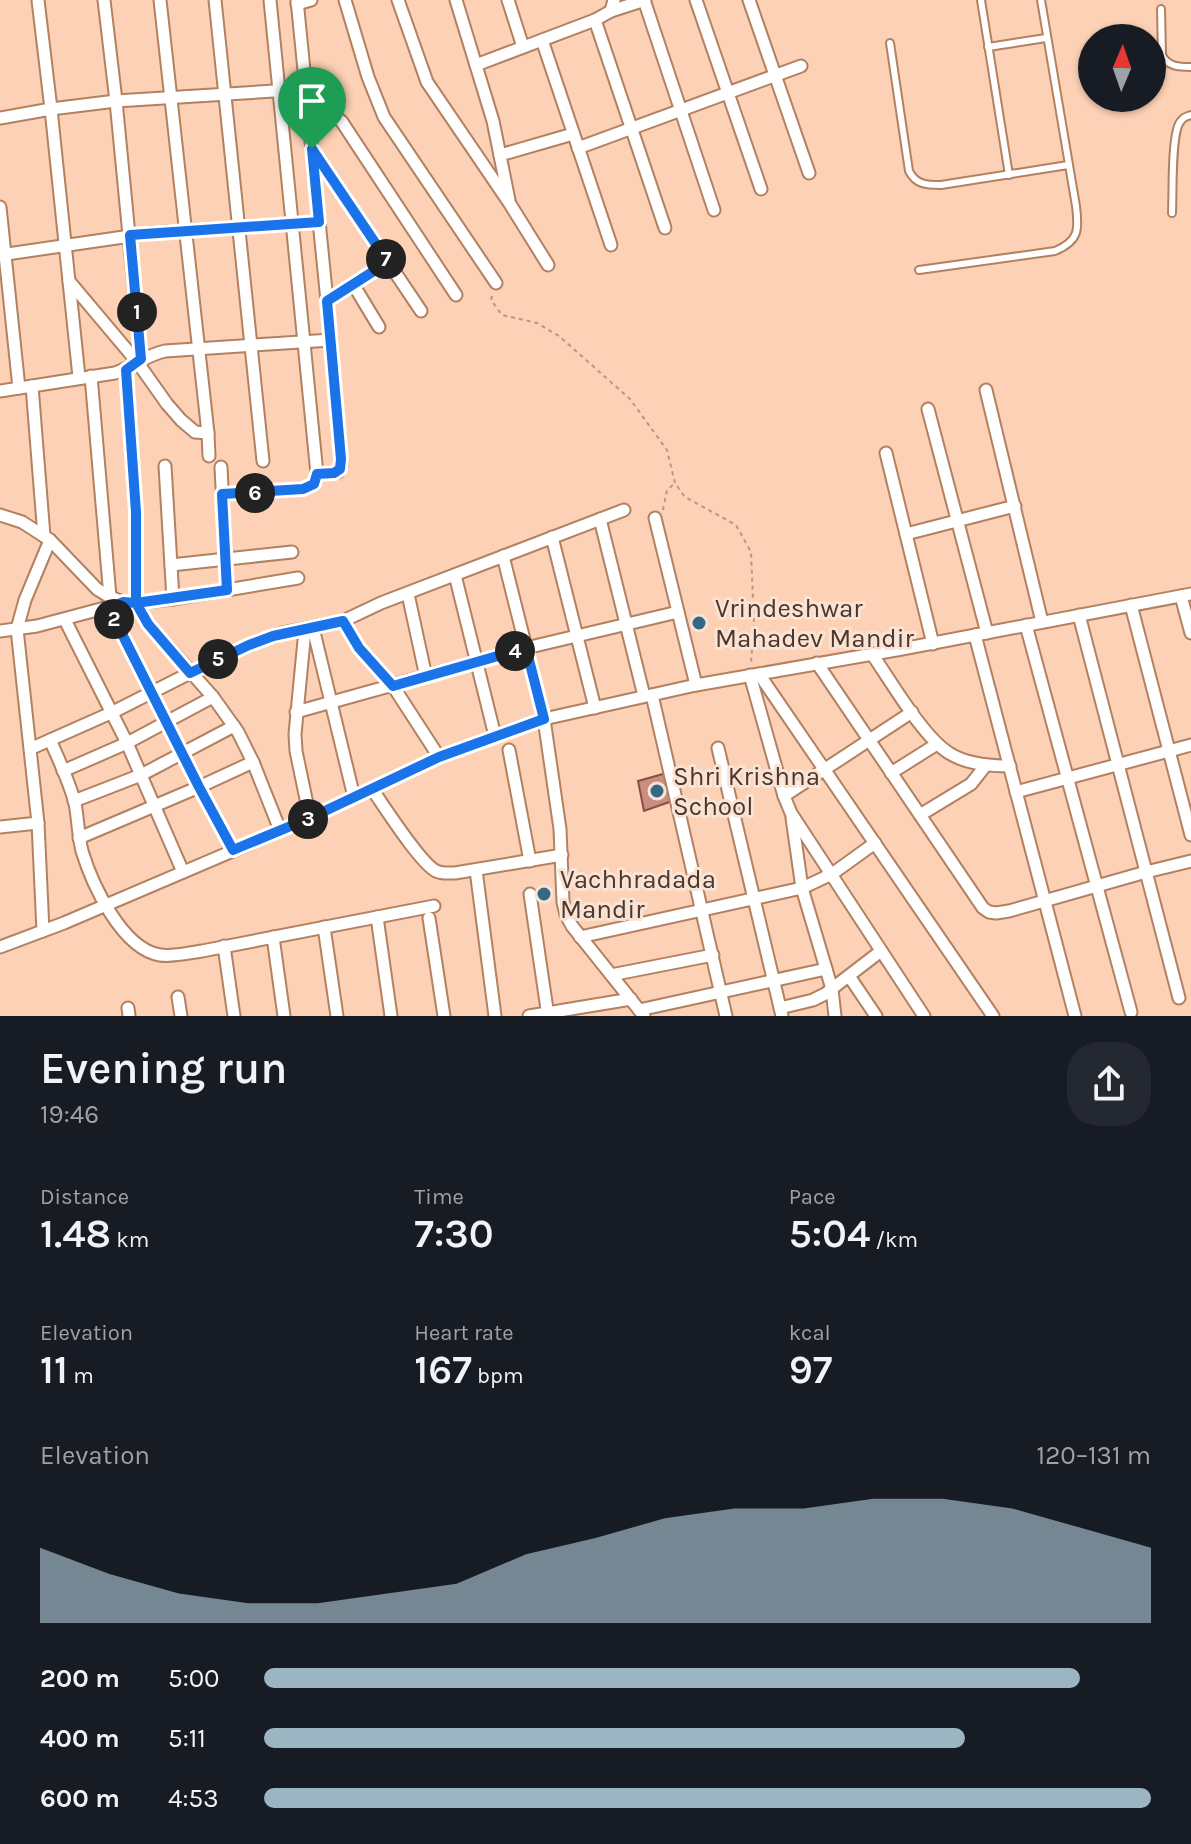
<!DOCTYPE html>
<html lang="en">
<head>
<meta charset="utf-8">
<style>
  :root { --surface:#171b24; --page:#242831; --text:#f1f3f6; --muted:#9ea1a6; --accent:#9cb5c3 }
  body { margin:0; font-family:Karla,sans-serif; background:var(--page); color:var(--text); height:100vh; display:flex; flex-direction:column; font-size:30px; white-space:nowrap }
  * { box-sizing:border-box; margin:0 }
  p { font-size:26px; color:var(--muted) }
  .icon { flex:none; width:44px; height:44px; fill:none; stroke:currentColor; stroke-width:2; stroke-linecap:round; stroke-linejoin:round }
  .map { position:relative; height:1016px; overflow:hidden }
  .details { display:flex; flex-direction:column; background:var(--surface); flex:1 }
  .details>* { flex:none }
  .needle { width:52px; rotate:2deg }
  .tools { position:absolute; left:1078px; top:24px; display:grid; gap:16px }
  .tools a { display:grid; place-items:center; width:88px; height:88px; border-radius:50%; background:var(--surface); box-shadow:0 2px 6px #0004; font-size:40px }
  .pin { position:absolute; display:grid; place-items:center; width:68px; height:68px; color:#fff; margin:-82px -34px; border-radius:50% 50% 50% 0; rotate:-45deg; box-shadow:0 0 8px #0007 }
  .pin .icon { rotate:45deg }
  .km { position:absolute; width:40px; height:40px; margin:-20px; border-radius:50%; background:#222; color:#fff; font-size:22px; line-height:40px; text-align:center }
  .round { display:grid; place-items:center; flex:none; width:84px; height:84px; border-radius:32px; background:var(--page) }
  .headline { display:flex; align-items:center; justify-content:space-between; height:136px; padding:0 40px }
  h1 { font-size:44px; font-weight:600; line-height:60px }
  .figures { display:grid; grid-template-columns:repeat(3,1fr); gap:12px; height:136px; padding:8px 40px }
  .figures div { display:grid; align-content:center }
  .figures b { font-size:40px; font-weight:600 }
  .figures small { font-size:22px; font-weight:400 }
  .figures p { font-size:22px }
  .chart { height:224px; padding:16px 40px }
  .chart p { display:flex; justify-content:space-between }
  .chart svg { width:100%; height:144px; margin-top:8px; fill:var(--accent); opacity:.7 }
  ul { padding:0 40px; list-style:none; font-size:26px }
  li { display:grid; grid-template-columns:128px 96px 1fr; align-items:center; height:60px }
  li i { height:20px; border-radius:10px; background:var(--accent) }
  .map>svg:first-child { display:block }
  .building { fill:#c98e7f; stroke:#865044; stroke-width:2 }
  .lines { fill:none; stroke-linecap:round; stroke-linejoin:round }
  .lane-casing { stroke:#b28161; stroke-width:10 }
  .street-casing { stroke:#b28161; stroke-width:15 }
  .path { stroke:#ba9780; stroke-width:2; stroke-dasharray:4 4; stroke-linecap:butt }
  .lane { stroke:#fff; stroke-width:6 }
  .street { stroke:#fff; stroke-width:11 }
  .route-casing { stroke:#fff; stroke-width:16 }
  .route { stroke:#1a73e8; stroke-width:10 }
  .poi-dot { fill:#346985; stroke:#f9e3d5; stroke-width:3 }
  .labels { text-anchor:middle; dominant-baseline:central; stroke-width:6; stroke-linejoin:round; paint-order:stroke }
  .poi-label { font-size:26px; fill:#4d372a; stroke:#f9e3d5; text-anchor:start }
</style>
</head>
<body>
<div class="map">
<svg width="1191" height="1016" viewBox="0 0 1191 1016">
  <rect width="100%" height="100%" fill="#fcd1b5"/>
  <polygon class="building" points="670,772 675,800 644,811 638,781"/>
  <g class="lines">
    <defs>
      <g id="lane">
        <polyline points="981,0 1009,175"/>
        <path d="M1161 9 1162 55C1168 67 1179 67 1191 67"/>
        <path d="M890 43 909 171C916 185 927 185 941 185L1068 165"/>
        <polyline points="988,47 1046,38"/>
        <path d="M1172 213C1173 194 1171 135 1180 122 1184 117 1185 117 1191 115"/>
        <path d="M919 270 1055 251C1079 241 1079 230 1076 206L1041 0"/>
      </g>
      <g id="street">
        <polyline points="38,0 51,109 116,101 306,89"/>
        <polyline points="104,0 116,101 141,359"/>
        <polyline points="160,0 208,433 209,456"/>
        <polyline points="215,0 263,461"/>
        <polyline points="297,0 327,301 341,459 341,466 338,472 317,474"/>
        <polyline points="345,0 368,77 384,117 496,283"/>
        <polyline points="398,0 427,82 510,204 548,265"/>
        <polyline points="456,0 493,121 509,200"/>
        <polyline points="508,0 523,47"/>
        <polyline points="644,0 714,210"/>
        <polyline points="696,0 761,189"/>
        <polyline points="749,0 809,173"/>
        <polyline points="297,4 311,0"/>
        <polyline points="611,11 645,0"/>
        <polyline points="595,20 665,228"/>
        <polyline points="542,40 611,245"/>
        <polyline points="476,65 595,20 611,11 614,0"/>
        <path d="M309 117C322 114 332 111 342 122L456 295"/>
        <polyline points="0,118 51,109 79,377"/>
        <polyline points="578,148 801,66"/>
        <polyline points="315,153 421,311"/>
        <polyline points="500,155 573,134"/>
        <polyline points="0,207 19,388"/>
        <polyline points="0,255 151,233 319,222"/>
        <polyline points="69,281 138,363 167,404 181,420 195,432 208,433"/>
        <polyline points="353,284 379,327"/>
        <polyline points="327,301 388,262"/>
        <polyline points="126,370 136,512 136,603 148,624 213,697 238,732 253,762 280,830"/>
        <polyline points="91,376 110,597"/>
        <polyline points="32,386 44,536"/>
        <polyline points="986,390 1042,622"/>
        <path d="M0 391 115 373C133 367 146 355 165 351L331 340"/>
        <polyline points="928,409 987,633"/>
        <polyline points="886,453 933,644"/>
        <polyline points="165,466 173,599"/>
        <polyline points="221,467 227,590"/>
        <polyline points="222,494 303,489 314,484 317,474 270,0"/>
        <polyline points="0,515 22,522 50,540 97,589 110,597 123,602 136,603 173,599 298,578"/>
        <polyline points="655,518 696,685"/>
        <polyline points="600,519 644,696"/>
        <polyline points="906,534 1015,506"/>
        <polyline points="552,537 595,708"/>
        <polyline points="503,556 544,719 560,829 563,902 566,915 572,926 644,1016"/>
        <polyline points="171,565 292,552"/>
        <polyline points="455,575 495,736"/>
        <polyline points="408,594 426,677"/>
        <polyline points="1181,596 1191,633"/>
        <polyline points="1131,605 1191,835"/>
        <polyline points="109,608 199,787 233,850"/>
        <polyline points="1079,615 1179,998"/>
        <polyline points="65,620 127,743 183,872"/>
        <polyline points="343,621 359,648 393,686 439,757"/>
        <polyline points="1026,625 1131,1012"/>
        <polyline points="313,628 354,797"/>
        <polyline points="305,630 295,734 296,751 310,818"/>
        <polyline points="0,631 37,626 112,606"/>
        <polyline points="975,635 1075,1016"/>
        <path d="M872 654C890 680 923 737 949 753 966 764 990 766 1010 766"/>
        <polyline points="817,663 983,908 989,912 996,913 1009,911 1146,872 1191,861"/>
        <polyline points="759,674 993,1016"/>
        <polyline points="750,675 784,796 791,813 924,1016"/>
        <polyline points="652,695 726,1016"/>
        <polyline points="296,712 526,648 678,612"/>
        <path d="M50 740C59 760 69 781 75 803 78 819 78 835 82 851 92 884 122 949 160 955 173 957 188 953 202 951L434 906"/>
        <polyline points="32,748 113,712 190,673 261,640 282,633 343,621 381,603 624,510"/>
        <polyline points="718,748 782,1016"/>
        <polyline points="509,750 530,861"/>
        <polyline points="63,771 127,743 213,697"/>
        <polyline points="891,773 937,744"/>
        <path d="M372 789C384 806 420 863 436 871 442 874 449 873 455 873L562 855"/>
        <polyline points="1016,792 1191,745"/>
        <polyline points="784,796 912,712"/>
        <polyline points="74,801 141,775 234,726"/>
        <polyline points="920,815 971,784 986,765"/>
        <polyline points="792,818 802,888 832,989 835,1016"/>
        <polyline points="0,827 38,823"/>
        <polyline points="79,838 199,787 253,762"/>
        <polyline points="476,870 495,1016"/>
        <polyline points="530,894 548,1016"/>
        <polyline points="377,917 391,1016"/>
        <polyline points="429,918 444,1016"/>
        <polyline points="324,927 337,1016"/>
        <polyline points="43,931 38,823 17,629 25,600 50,540"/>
        <polyline points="273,937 284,1016"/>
        <polyline points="580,937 802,888 832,874 875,843"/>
        <polyline points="224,946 234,1016"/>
        <polyline points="0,947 64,923 310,818 439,757 506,732 544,719 696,685 902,649 1191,594"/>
        <polyline points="611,975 713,955"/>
        <polyline points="849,976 876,1016"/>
        <polyline points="178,997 181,1016"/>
        <polyline points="128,1008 129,1016"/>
        <polyline points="780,1008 813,1000 825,994 881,951"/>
        <polyline points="639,1010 826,969"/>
        <polyline points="529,1016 631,999"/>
      </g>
    </defs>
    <use href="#lane" class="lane-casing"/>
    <use href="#street" class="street-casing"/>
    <g class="path">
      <polyline points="492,296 491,300 502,315 537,323 559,336 630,399 667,450 675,483 685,497 736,525 751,552 754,623 751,663"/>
      <polyline points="663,510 667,490 674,484"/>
    </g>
    <use href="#lane" class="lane"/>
    <use href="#street" class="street"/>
  </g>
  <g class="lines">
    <defs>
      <polyline id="route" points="312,149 319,222 130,235 141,359 126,370 136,512 136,603 123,602 109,608 199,787 233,850 310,818 439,757 544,719 526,648 393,686 359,648 343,621 273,636 249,645 190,673 148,624 136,603 227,590 222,494 303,489 314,484 317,474 334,473 340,469 341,459 327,301 388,262 312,149"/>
    </defs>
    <use href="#route" class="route-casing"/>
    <use href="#route" class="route"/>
  </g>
  <g class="poi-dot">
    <circle cx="699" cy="623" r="8"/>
    <circle cx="657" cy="791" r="8"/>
    <circle cx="544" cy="894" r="8"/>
  </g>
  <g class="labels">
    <g class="poi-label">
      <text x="715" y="608">Vrindeshwar<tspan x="715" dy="30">Mahadev Mandir</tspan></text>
      <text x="673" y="776">Shri Krishna<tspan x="673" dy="30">School</tspan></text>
      <text x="560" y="879">Vachhradada<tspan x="560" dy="30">Mandir</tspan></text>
    </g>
  </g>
</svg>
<div class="tools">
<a><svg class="needle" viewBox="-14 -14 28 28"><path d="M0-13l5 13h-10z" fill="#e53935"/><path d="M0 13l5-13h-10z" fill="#9ea1a6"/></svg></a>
</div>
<div class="pin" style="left:312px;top:149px;background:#1e9e55"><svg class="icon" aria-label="arrive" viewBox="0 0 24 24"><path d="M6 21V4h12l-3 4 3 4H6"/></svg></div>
<b class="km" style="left:137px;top:312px">1</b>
<b class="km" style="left:114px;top:619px">2</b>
<b class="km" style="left:308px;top:819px">3</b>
<b class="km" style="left:515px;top:651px">4</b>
<b class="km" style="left:218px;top:659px">5</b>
<b class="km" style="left:255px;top:493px">6</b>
<b class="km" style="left:386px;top:259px">7</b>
</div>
<section class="details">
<div class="headline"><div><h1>Evening run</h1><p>19:46</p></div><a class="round"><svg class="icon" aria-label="share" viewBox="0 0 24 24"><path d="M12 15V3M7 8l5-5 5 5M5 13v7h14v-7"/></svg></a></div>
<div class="figures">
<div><p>Distance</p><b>1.48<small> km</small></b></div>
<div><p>Time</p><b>7:30</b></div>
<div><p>Pace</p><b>5:04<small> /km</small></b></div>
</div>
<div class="figures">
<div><p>Elevation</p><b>11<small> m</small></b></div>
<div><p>Heart rate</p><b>167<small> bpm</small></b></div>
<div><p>kcal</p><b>97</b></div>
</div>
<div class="chart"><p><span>Elevation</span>120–131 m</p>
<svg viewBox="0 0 160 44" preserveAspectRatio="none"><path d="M0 44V21L10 29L20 35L30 38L40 38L50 35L60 32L70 23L80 18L90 12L100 9L110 9L120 6L130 6L140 9L150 15L160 21V44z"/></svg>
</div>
<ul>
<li><b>200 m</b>5:00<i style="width:92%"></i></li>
<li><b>400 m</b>5:11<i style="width:79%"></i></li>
<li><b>600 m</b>4:53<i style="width:100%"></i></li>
</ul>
</section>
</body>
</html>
